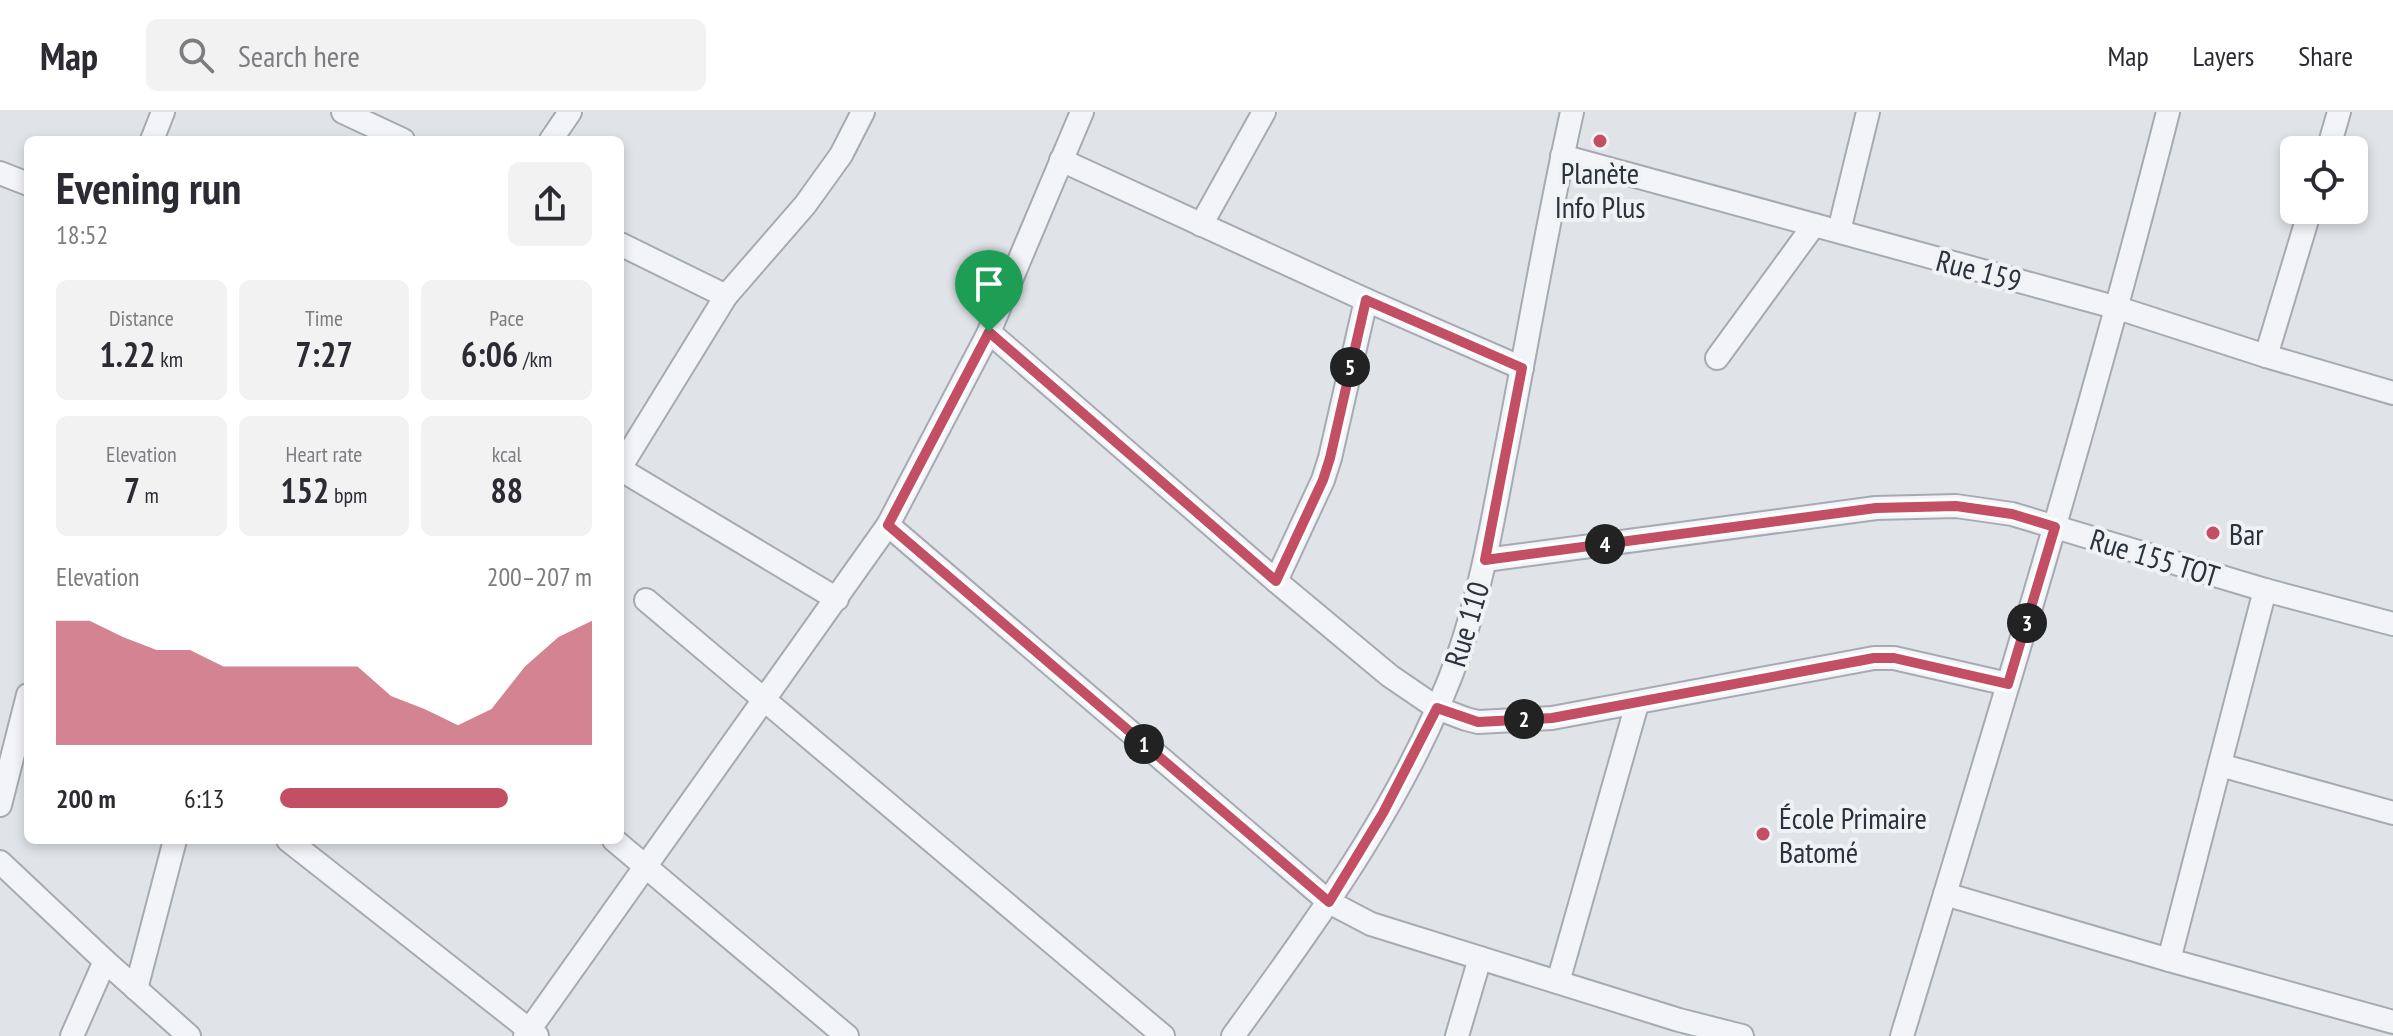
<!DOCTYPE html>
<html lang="en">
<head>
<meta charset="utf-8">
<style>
  :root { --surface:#fff; --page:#f2f2f3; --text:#2b2b33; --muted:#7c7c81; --line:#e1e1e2; --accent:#c34f65 }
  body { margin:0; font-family:"PT Sans Narrow",sans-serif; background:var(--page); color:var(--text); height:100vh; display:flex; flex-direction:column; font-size:30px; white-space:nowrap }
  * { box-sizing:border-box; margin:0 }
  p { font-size:26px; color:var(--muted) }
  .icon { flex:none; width:44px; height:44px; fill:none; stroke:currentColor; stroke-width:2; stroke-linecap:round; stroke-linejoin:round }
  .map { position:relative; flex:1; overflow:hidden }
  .side { position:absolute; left:24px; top:24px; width:600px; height:708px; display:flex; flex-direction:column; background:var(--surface); border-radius:12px; box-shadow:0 4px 12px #0003 }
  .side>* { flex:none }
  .fabs { position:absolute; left:2280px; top:24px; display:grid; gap:16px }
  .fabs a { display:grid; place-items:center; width:88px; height:88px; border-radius:12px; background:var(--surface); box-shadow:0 4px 12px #0003; font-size:40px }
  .pin { position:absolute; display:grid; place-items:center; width:68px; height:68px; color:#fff; margin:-82px -34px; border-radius:50% 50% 50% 0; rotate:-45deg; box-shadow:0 0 8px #0007 }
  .pin .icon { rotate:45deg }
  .km { position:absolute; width:40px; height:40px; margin:-20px; border-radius:50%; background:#222; color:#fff; font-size:22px; line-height:40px; text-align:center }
  .round { display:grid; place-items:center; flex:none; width:84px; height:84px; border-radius:12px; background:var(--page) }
  .head { display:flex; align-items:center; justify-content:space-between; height:136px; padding:0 32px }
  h1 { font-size:44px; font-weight:600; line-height:60px }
  .stats { display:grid; grid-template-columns:repeat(3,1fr); gap:12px; height:136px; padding:8px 32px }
  .stats div { display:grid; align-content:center; border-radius:12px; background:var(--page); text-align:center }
  .stats b { font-size:34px; font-weight:600 }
  .stats small { font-size:22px; font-weight:400 }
  .stats p { font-size:22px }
  .chart { height:224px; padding:16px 32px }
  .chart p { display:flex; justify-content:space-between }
  .chart svg { width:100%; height:144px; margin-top:8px; fill:var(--accent); opacity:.7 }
  ul { padding:0 32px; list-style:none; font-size:26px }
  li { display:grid; grid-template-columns:128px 96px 1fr; align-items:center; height:60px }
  li i { height:20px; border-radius:10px; background:var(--accent) }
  header { display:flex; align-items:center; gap:48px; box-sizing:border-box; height:112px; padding:0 40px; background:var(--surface); border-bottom:2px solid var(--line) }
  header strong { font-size:38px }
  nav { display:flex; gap:44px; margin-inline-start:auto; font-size:28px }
  .search { width:560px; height:72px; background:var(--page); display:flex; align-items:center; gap:20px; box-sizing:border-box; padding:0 28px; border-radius:12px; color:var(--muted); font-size:30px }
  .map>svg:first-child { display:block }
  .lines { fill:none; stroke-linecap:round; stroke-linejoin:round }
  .minor-casing { stroke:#a6abb2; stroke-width:26 }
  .minor { stroke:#f3f4f7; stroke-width:22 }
  .route-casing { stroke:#fff; stroke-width:16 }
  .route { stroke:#c34f65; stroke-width:10 }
  .poi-dot { fill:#c34f65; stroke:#f0f2f6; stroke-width:3 }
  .labels { text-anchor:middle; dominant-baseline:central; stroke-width:8; stroke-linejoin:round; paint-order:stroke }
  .poi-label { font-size:30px; fill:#2a323e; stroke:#f0f2f6; text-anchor:start }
  .street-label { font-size:30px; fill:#2a323e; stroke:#f0f2f6 }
</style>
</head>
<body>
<header>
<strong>Map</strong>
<div class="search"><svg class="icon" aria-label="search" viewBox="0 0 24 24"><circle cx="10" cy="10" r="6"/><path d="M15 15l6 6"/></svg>Search here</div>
<nav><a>Map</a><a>Layers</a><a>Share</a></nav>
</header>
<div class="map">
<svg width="2393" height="924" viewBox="0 0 2393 924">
  <rect width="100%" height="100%" fill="#e0e4e8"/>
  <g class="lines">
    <defs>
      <g id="minor">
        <polyline points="343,0 403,28"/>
        <polyline points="152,28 163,0"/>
        <polyline points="551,28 570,0"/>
        <polyline points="2328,38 2339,0"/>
        <polyline points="1562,44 2118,196 2266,244 2393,281"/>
        <polyline points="1061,48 1366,188 1522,256"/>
        <polyline points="0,61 28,72"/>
        <polyline points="1201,113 1264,0"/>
        <polyline points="1839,119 1868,0"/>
        <polyline points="620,132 726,184"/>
        <polyline points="989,220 1276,469 1390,564 1437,596 1466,607 1478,610 1552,606 1874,546 1894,546 2008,572"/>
        <polyline points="2266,244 2310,98"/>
        <polyline points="1717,246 1814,113"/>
        <polyline points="620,356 726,184 805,93 841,43 863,0"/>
        <polyline points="620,357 837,487"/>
        <polyline points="888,413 1329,790 1371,812 1679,908 1742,924"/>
        <polyline points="1485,448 1876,396 1956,394 2012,402 2265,478 2393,512"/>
        <polyline points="1276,469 1323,368 1330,346 1366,188"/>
        <polyline points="646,488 1163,924"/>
        <polyline points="2220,653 2393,701"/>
        <polyline points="0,693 28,583"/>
        <polyline points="288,728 537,924"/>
        <polyline points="614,728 847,924"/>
        <polyline points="0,750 105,849 189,924"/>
        <polyline points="1945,782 2169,848 2393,910"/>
        <polyline points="2169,848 2265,478"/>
        <polyline points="1558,870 1637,592"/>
        <polyline points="136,877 175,728"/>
        <polyline points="72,924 105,849"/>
        <polyline points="525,924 888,413 989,220 1082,0"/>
        <path d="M1233 924C1320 804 1411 680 1460 539 1482 474 1493 406 1506 339 1528 226 1547 112 1572 0"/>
        <polyline points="1457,924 1480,846"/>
        <path d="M1902 924C1995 617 2089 311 2168 0"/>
      </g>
    </defs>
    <use href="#minor" class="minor-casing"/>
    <use href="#minor" class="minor"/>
  </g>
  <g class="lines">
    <defs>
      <polygon id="route" points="1366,188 1522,256 1485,448 1876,396 1956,394 2012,402 2055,415 2008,572 1894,546 1874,546 1552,606 1478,610 1437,596 1383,701 1329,790 888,413 989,220 1276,469 1323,368 1330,346"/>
    </defs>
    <use href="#route" class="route-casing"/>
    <use href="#route" class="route"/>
  </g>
  <g class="poi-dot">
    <circle cx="1600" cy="29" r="8"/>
    <circle cx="2213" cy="421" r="8"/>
    <circle cx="1763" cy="722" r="8"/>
  </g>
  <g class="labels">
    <g class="poi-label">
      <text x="1600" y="60" text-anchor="middle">Planète<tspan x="1600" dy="34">Info Plus</tspan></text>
      <text x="2229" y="421">Bar</text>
      <text x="1779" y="705">École Primaire<tspan x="1779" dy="34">Batomé</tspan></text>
    </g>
    <g class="street-label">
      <text transform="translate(1979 158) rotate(15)">Rue 159</text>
      <text transform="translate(2155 445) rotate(17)">Rue 155 TOT</text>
      <text transform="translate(1466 512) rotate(-73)">Rue 110</text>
    </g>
  </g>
</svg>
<div class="fabs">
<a><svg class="icon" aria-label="locate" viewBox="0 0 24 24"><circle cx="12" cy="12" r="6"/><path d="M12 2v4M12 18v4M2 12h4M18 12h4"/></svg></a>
</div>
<div class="pin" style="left:989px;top:220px;background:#1e9e55"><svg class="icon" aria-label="arrive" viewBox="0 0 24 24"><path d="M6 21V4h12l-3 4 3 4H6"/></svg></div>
<b class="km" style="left:1144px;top:632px">1</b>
<b class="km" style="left:1524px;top:607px">2</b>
<b class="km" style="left:2027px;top:511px">3</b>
<b class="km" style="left:1605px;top:432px">4</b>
<b class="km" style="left:1350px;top:255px">5</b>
<section class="side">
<div class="head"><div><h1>Evening run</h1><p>18:52</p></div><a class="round"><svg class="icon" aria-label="share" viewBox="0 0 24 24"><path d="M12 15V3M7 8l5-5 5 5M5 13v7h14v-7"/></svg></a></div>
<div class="stats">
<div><p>Distance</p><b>1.22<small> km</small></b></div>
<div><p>Time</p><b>7:27</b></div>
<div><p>Pace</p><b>6:06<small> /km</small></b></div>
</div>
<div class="stats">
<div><p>Elevation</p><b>7<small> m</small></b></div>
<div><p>Heart rate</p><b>152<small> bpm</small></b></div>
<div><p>kcal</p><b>88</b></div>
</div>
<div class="chart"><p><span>Elevation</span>200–207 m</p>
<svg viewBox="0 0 160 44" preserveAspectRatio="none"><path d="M0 44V6L10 6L20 11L30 15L40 15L50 20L60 20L70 20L80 20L90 20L100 29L110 33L120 38L130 33L140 20L150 11L160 6V44z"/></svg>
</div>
<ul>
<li><b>200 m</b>6:13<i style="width:73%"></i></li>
</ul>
</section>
</div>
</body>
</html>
